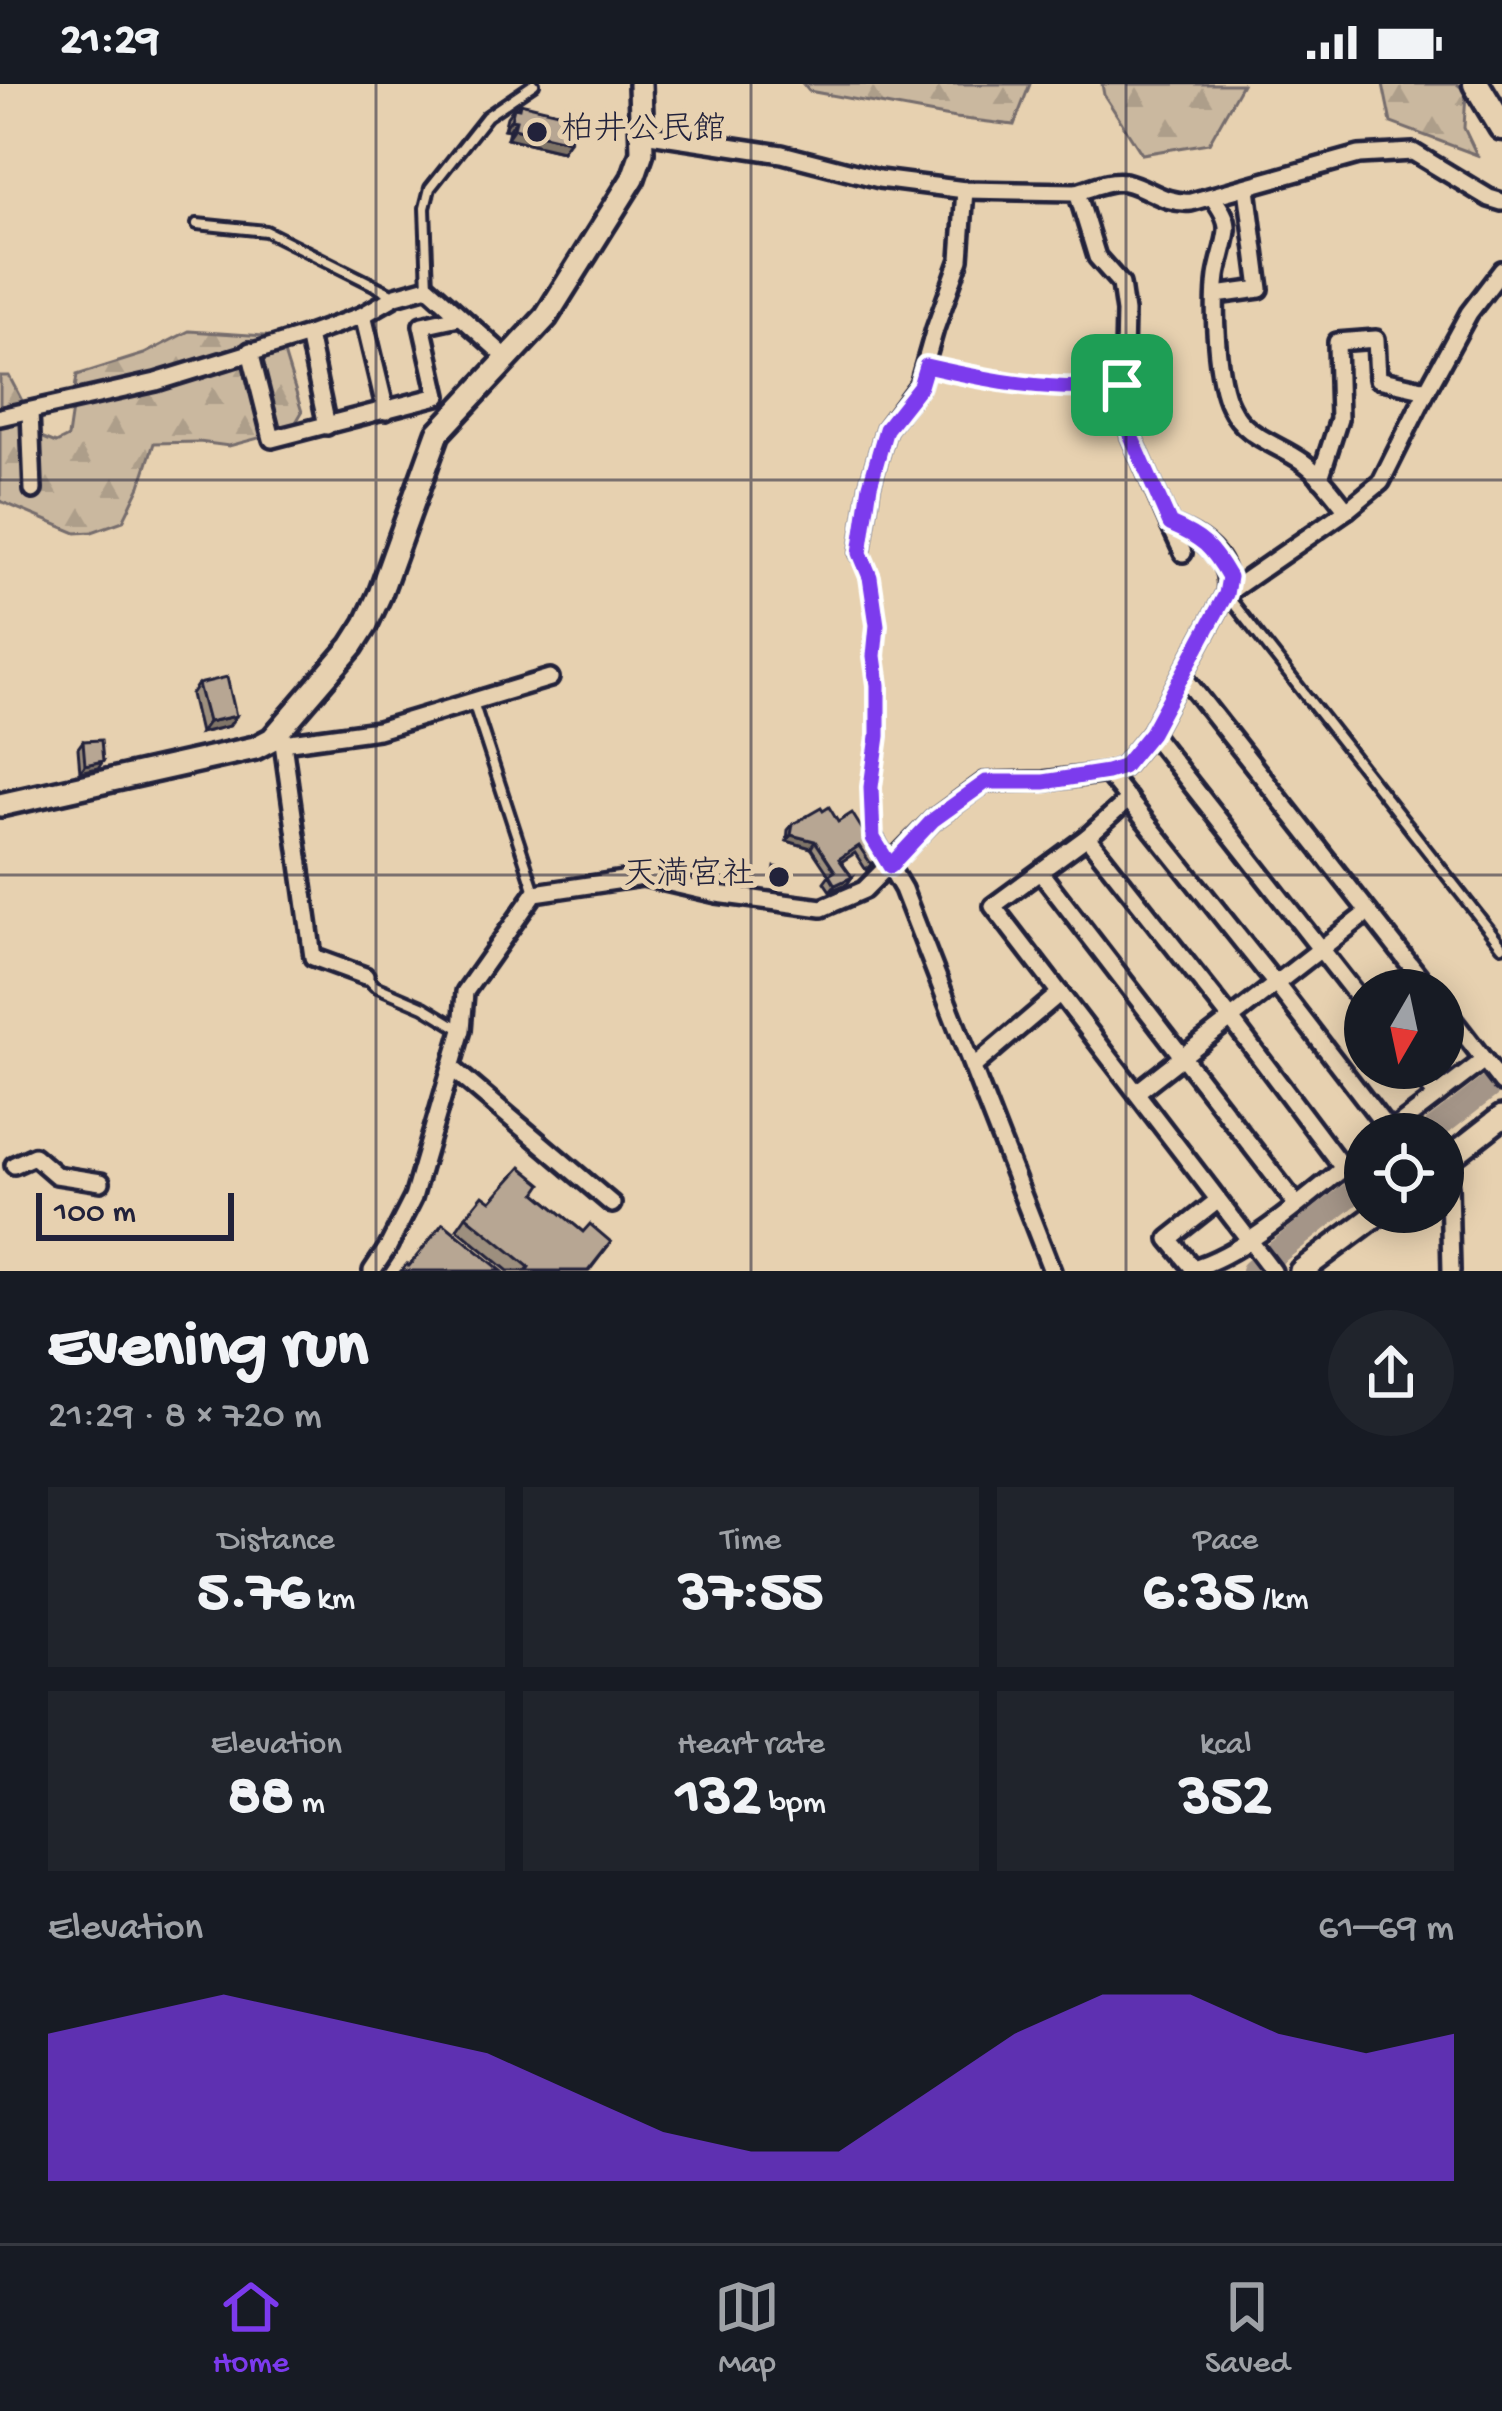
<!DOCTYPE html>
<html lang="en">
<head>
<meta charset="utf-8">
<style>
  :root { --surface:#171b24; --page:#20242c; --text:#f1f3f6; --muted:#9ea1a6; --line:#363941; --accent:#7c3aed }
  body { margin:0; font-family:"Gochi Hand","Klee One",sans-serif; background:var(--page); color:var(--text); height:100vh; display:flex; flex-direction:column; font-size:45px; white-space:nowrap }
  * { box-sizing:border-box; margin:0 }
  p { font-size:39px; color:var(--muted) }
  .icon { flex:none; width:66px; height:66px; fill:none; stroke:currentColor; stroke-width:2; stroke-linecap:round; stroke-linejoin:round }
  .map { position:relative; height:1187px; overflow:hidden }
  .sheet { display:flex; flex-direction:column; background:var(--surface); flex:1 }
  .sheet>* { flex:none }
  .needle { width:78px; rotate:189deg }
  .controls { position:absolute; left:1344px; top:885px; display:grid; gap:24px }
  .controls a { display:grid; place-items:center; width:120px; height:120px; border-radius:50%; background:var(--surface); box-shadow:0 6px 30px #0003; font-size:60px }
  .scale { position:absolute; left:36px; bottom:30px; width:198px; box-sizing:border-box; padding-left:12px; border:6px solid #22223b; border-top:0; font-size:33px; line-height:42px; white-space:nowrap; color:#22223b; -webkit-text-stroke:9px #e7d1b0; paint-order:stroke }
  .pin { position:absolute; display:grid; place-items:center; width:102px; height:102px; color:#fff; margin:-51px; border-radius:24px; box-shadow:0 6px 18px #0006 }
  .round { display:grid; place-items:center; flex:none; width:126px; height:126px; border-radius:63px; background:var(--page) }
  .overview { display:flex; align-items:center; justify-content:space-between; height:204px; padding:0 48px }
  h1 { font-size:66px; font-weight:700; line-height:90px }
  .figures { display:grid; grid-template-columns:repeat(3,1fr); gap:18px; height:204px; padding:12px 48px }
  .figures div { display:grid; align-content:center; border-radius:0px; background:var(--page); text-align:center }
  .figures b { font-size:60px; font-weight:700 }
  .figures small { font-size:33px; font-weight:400 }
  .figures p { font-size:33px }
  .chart { height:336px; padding:24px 48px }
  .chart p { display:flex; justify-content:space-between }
  .chart svg { width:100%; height:216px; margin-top:12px; fill:var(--accent); opacity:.7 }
  .status { display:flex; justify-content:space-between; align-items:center; height:84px; padding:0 60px; background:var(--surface); direction:ltr }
  .status svg { height:33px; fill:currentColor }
  .menu { display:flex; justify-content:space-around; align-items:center; height:168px; border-top:3px solid var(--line); background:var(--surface); font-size:33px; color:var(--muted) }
  .menu a { display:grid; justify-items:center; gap:6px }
  .menu .current { color:var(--accent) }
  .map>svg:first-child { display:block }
  .forest { fill:url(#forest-firs); stroke:#766d6d; stroke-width:3 }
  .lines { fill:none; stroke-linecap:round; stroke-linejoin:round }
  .river { stroke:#a49588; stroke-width:24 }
  .service-casing { stroke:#22223b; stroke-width:16 }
  .minor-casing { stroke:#22223b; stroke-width:24 }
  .tertiary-casing { stroke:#22223b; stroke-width:30 }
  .primary-casing { stroke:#22223b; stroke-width:33 }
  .service { stroke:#e7d1b0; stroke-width:8 }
  .minor { stroke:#e7d1b0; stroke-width:15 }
  .tertiary { stroke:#e7d1b0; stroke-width:21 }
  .primary { stroke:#e7d1b0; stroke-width:24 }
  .wall { fill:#9d8f7e; stroke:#22223b; stroke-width:3 }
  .shaded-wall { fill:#807467; stroke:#22223b; stroke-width:3 }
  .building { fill:#b7a693; stroke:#22223b; stroke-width:3 }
  .route-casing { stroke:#fff; stroke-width:24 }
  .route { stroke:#7c3aed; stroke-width:15 }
  .grid { fill:none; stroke:#22223b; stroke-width:3; stroke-opacity:0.55 }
  .poi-dot { fill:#22223b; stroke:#e7d1b0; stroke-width:4.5 }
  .labels { text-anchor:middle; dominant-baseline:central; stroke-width:10; stroke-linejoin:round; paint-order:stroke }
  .poi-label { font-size:33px; fill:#22223b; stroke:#e7d1b0; text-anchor:start }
</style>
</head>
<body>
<div class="status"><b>21:29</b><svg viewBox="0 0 49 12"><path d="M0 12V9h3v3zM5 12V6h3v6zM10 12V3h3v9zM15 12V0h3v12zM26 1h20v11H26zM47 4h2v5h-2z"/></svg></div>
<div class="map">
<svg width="1502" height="1187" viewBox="0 0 1502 1187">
  <defs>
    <pattern id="forest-firs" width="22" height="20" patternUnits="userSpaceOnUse" patternTransform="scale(3)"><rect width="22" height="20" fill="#cab89f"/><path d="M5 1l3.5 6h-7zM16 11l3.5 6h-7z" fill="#ad9e8a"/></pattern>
  </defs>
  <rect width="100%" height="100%" fill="#e7d1b0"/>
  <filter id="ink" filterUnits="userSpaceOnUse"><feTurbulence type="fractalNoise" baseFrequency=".00833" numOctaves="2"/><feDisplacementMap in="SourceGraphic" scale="24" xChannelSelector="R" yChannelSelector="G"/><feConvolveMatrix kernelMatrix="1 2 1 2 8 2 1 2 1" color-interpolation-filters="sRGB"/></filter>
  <g filter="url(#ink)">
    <g class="forest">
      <polygon points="803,0 1030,0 1014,41 956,34 809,7"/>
      <polygon points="1102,0 1242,0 1209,59 1142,70 1104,11"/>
      <polygon points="1383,0 1457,0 1466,8 1464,44 1477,71 1391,39"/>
      <polygon points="189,247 279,253 302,328 292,345 229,362 199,358 154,359 140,402 123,437 92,448 76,449 0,417 0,292 9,292 41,353 56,359 68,353 77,291 144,270"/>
    </g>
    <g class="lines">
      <g class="river">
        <polyline points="1428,1050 1502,993"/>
        <polyline points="1253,1187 1365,1099"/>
      </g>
      <defs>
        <g id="service">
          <polyline points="197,140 266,147 394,211"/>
          <polyline points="428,203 425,124 430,104 487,32 534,0"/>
          <path d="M926 282C990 297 1054 309 1120 301"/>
          <polyline points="861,470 870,493 877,541 874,572 878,601 878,652 871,703 873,751"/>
          <polyline points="1226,510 1502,862"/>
          <polyline points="473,618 535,808"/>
          <polyline points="366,893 375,902 424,923 462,946"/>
        </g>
        <g id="minor">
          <path d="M643 49 782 70 879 95 965 106 1077 108 1097 173 1121 200 1125 228 1123 315 1131 352 1170 441C1201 452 1233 474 1226 510"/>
          <path d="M1077 108C1092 104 1110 95 1125 98 1150 104 1163 120 1191 118L1359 71 1413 68 1489 114 1502 118"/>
          <path d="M1212 113C1219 122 1228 134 1227 146 1226 159 1219 178 1217 192 1213 222 1216 295 1230 322 1245 354 1277 359 1303 378 1320 390 1334 410 1347 426"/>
          <polyline points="1216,211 1260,205 1247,104"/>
          <polyline points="363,231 386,327"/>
          <polyline points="308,251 327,342"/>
          <polyline points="250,267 272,355 438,312 422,241 459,233"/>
          <polyline points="30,327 33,406"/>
          <polyline points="0,333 156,298 308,251 363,231 396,212 428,203 507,274"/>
          <polyline points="1320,394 1339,335 1337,258 1376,255 1378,295 1427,306"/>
          <polyline points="1170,441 1183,469"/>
          <polyline points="860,469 870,401 886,345 919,301 935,245 960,175 965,106"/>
          <polyline points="1183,592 1430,906"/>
          <polyline points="1151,649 1365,922"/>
          <polyline points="272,655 283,659 378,646 550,594"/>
          <polyline points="283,659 313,873 365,892"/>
          <polyline points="1107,689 1276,900 1390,1048"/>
          <polyline points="1129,715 1087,753 993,822 1273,1187"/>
          <polyline points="1087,753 1231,935 1343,1084"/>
          <polyline points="873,754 903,805 1052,1187"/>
          <polyline points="1040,788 1296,1120"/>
          <polyline points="1443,923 1502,999"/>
          <polyline points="973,983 1060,909"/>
          <polyline points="452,984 612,1120"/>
          <polyline points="1414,984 1437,1012"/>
          <polyline points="1137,1008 1368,828"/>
          <polyline points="1387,1050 1484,976"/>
          <polyline points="1443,1079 1449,1102 1451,1187"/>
          <polyline points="14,1081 34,1072 56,1091 101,1098"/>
          <path d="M1217 1117 1169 1155 1193 1184C1248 1169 1318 1103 1365 1067"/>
          <polyline points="372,1187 388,1163 413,1114 462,946 465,908 535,809 643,793 717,810 822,824 864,806 933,736 985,698 1044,697 1107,689 1123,683 1151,649 1226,510 1347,426 1381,398 1427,306 1469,229 1502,186"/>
        </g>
        <g id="tertiary">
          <polyline points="0,721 255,664 272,655 352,562 366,540 380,510 438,349 546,233 633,94 642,68 640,0"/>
          <polyline points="1443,1079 1502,1033"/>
          <polyline points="1301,1187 1380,1128"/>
        </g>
        <polyline id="primary" points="1476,0 1502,43"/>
      </defs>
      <use href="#service" class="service-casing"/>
      <use href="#minor" class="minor-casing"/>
      <use href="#tertiary" class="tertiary-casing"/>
      <use href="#primary" class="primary-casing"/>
      <use href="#service" class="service"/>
      <use href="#minor" class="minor"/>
      <use href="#tertiary" class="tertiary"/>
      <use href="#primary" class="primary"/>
    </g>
    <g class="wall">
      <polygon points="520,19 569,57 562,67 507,54 509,46 504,45 507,33 514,23 517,23"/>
      <polygon points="198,600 229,642 200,649 191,610"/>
      <polygon points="83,657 103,677 98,684 80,688 78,664"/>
      <polygon points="838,738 879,772 866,786 855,769 841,778 852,793 847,800 830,807 824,798 829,791 811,764 787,757 788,746 793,740"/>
      <polygon points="536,1109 583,1148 611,1158 589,1187 508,1187 457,1145 466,1132 491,1117"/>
    </g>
    <g class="shaded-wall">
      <polygon points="511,35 516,36 509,46 504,45"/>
      <polygon points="514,44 569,57 562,67 507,54"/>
      <polygon points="236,632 229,642 200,649 208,638"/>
      <polygon points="103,677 98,684 80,688 85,681"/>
      <polygon points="791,751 815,757 811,764 787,757"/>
      <polygon points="852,793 847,800 830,807 835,801"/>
    </g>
    <g class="building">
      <polygon points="520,19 575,32 569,57 514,44 516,36 511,35 514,23 519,24"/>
      <polygon points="227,593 236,632 208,638 198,600"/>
      <polygon points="101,656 103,677 85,681 83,657"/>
      <polygon points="829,723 838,738 852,729 879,772 871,780 859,762 839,775 852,793 835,801 829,791 835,787 815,757 791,751 793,740 821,724 823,727"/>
      <polygon points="775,783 788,785 787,797 773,794"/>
      <polygon points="521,1083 542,1100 536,1109 583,1148 590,1140 611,1158 588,1187 526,1187 529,1183 466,1132 483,1111 491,1117"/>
      <polygon points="443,1139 502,1187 401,1187 407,1180 409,1182"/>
    </g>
  </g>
  <g class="lines" filter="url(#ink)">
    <defs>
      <path id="route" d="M926 282C991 297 1055 309 1122 301L1131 352 1170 440C1203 454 1212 463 1229 493L1226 510 1151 649 1123 683 1107 688 1044 698H986L933 736 890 782 873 754 871 703 878 652V601L874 572 877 541 870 493 860 469 870 401 886 345 920 302Z"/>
    </defs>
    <use href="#route" class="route-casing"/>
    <use href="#route" class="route"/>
  </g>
  <path class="grid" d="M376 0V1187M751 0V1187M1126 0V1187M0 396H1502M0 791H1502"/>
  <g class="poi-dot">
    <circle cx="537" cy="48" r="12"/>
    <circle cx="779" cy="793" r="12"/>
  </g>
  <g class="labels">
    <g class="poi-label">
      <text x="561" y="48">柏井公民館</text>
      <text x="755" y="793" text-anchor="end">天満宮社</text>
    </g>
  </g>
</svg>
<div class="controls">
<a><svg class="needle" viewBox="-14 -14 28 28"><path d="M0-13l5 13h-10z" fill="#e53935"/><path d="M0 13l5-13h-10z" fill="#9ea1a6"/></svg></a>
<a><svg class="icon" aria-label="locate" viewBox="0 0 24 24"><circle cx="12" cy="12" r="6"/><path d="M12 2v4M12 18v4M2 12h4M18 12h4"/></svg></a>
</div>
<div class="scale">100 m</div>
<div class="pin" style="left:1122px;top:301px;background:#1e9e55"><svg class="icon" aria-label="arrive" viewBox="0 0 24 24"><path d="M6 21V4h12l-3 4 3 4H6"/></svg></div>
</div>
<section class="sheet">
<div class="overview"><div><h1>Evening run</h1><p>21:29 · 8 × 720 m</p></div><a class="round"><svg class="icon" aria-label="share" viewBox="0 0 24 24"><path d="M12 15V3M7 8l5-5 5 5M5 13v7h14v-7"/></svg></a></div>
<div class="figures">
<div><p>Distance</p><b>5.76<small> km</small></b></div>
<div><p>Time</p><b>37:55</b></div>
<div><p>Pace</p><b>6:35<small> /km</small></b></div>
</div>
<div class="figures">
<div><p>Elevation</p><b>88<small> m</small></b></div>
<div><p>Heart rate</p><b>132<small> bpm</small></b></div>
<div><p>kcal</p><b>352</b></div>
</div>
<div class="chart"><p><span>Elevation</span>61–69 m</p>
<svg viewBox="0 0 160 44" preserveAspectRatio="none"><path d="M0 44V14L10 10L20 6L30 10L40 14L50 18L60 26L70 34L80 38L90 38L100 26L110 14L120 6L130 6L140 14L150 18L160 14V44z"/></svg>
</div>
</section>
<nav class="menu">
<a class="current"><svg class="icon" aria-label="home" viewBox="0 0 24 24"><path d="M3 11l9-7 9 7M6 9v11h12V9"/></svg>Home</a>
<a><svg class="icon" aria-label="map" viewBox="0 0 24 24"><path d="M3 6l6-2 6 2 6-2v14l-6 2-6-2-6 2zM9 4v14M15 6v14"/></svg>Map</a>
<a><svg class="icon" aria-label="saved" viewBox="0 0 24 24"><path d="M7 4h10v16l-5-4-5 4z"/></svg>Saved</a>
</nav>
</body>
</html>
